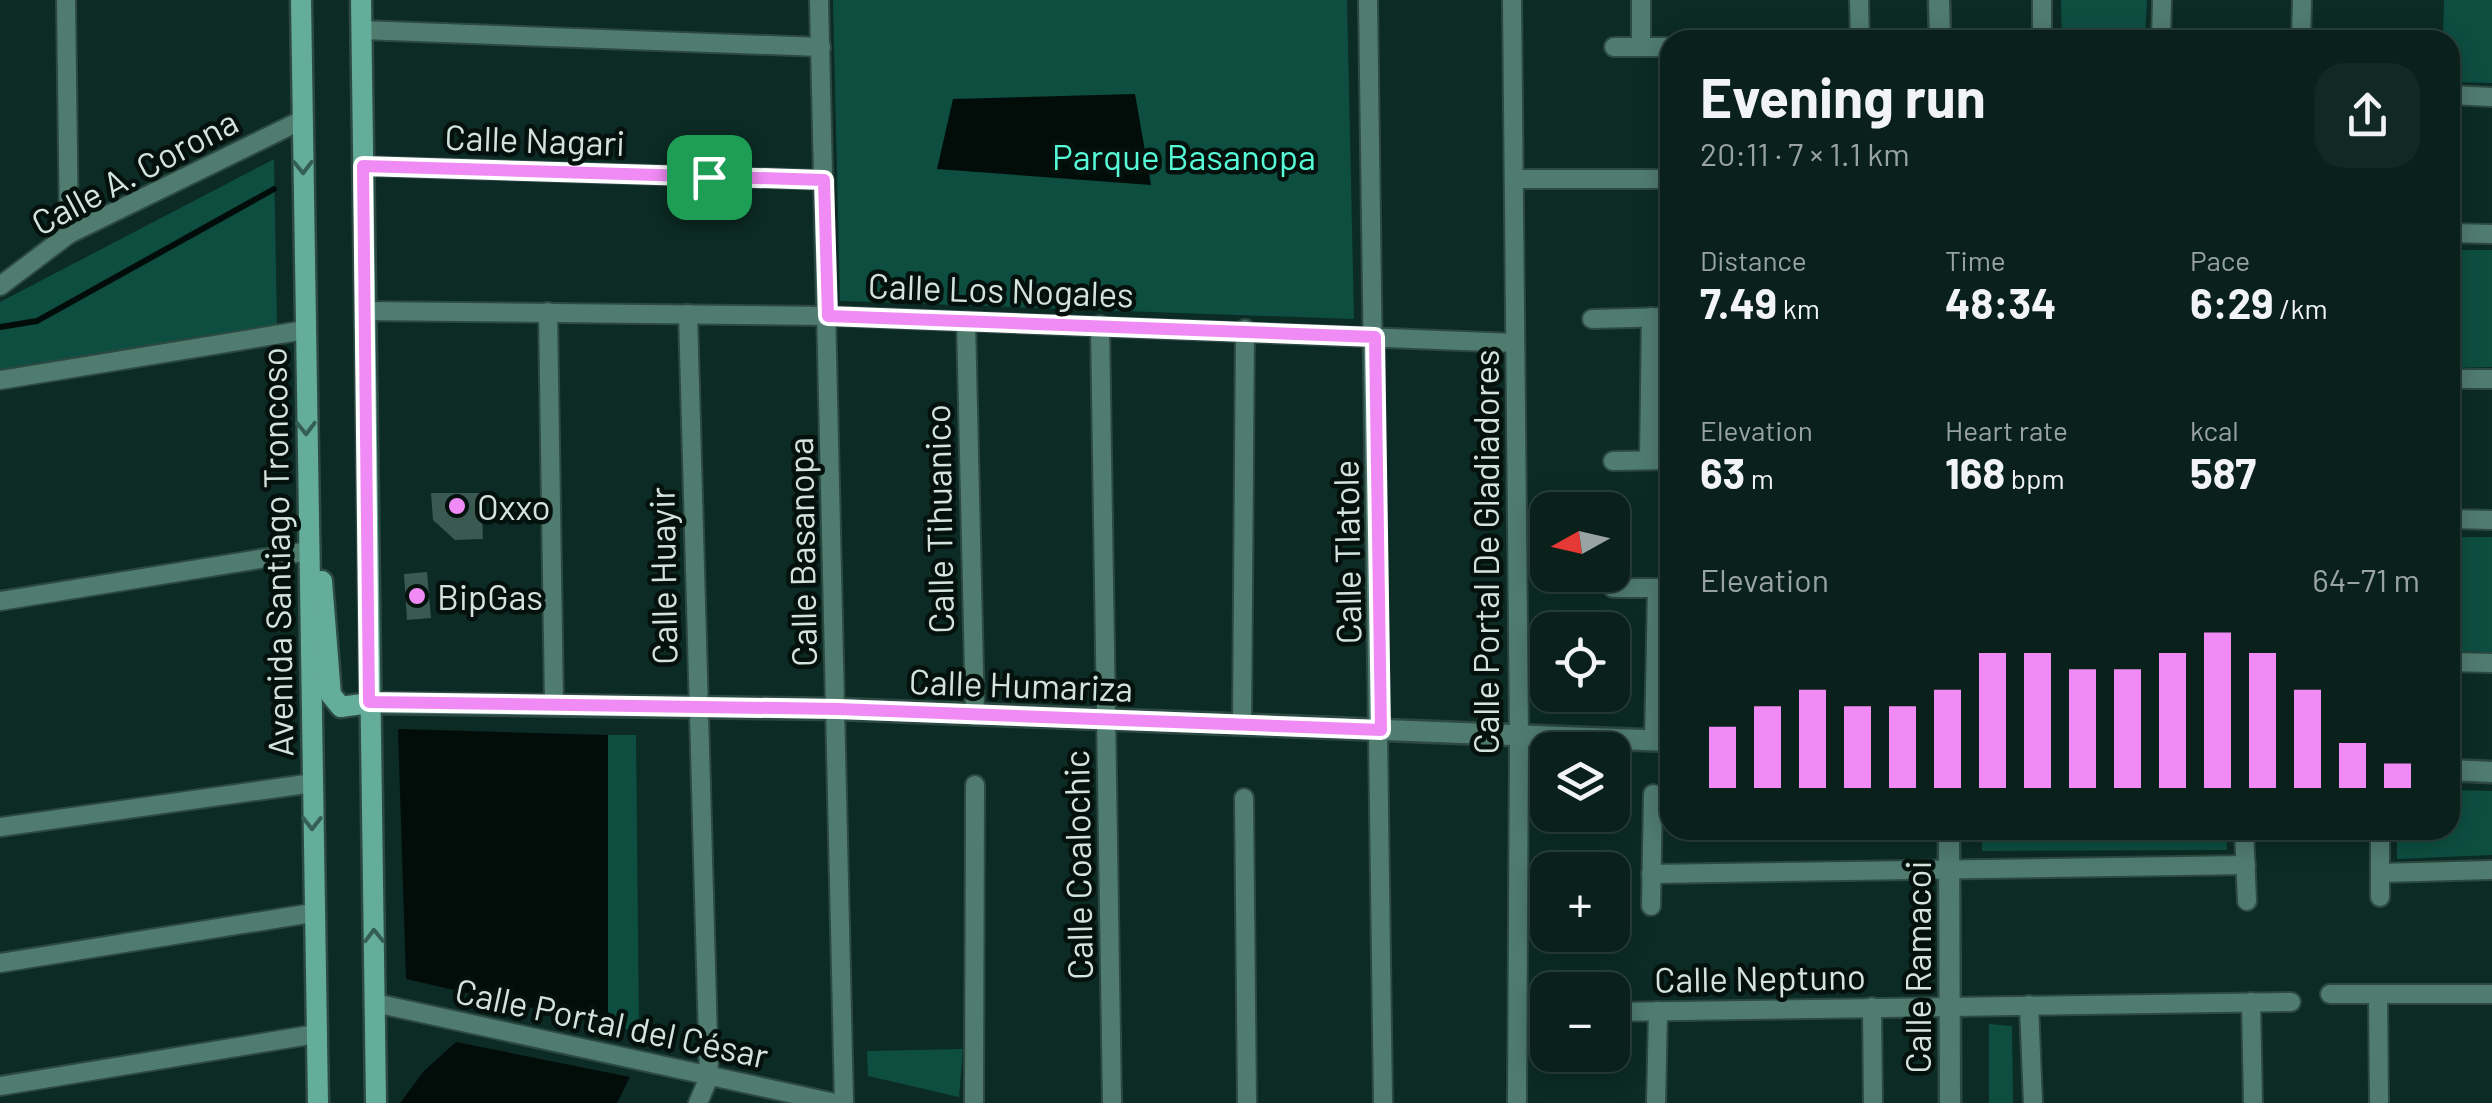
<!DOCTYPE html>
<html lang="en">
<head>
<meta charset="utf-8">
<style>
  :root { --surface:#09201b; --page:#122824; --text:#f1f3f6; --muted:#99a3a3; --line:#293e3a; --accent:#f08bf5 }
  body { margin:0; font-family:Barlow,sans-serif; background:var(--page); color:var(--text); height:100vh; display:flex; flex-direction:column; font-size:38px; white-space:nowrap }
  * { box-sizing:border-box; margin:0 }
  p { font-size:32px; color:var(--muted) }
  .icon { flex:none; width:55px; height:55px; fill:none; stroke:currentColor; stroke-width:2; stroke-linecap:round; stroke-linejoin:round }
  .map { position:relative; flex:1; overflow:hidden }
  .details { position:absolute; left:1660px; top:30px; width:800px; height:810px; display:flex; flex-direction:column; background:var(--surface); border-radius:30px; box-shadow:0 5px 25px #0003,0 0 0 2px var(--line) }
  .details>* { flex:none }
  .needle { width:65px; rotate:262deg }
  .fabs { position:absolute; left:1530px; top:492px; display:grid; gap:20px }
  .fabs a { display:grid; place-items:center; width:100px; height:100px; border-radius:20px; background:var(--surface); box-shadow:0 5px 25px #0003,0 0 0 2px var(--line); font-size:50px }
  .pin { position:absolute; display:grid; place-items:center; width:85px; height:85px; color:#fff; margin:-42px; border-radius:20px; box-shadow:0 5px 15px #0006 }
  .round { display:grid; place-items:center; flex:none; width:105px; height:105px; border-radius:30px; background:var(--page) }
  .headline { display:flex; align-items:center; justify-content:space-between; height:170px; padding:0 40px }
  h1 { font-size:55px; font-weight:700; line-height:75px }
  .metrics { display:grid; grid-template-columns:repeat(3,1fr); gap:15px; height:170px; padding:10px 40px }
  .metrics div { display:grid; align-content:center }
  .metrics b { font-size:42px; font-weight:700 }
  .metrics small { font-size:28px; font-weight:400 }
  .metrics p { font-size:28px }
  .chart { height:280px; padding:20px 40px }
  .chart p { display:flex; justify-content:space-between }
  .chart svg { width:100%; height:180px; margin-top:10px; stroke:var(--accent); stroke-width:6 }
  .map>svg:first-child { display:block }
  .green { fill:#0d4e41 }
  .water { fill:#020d0a }
  .lines { fill:none; stroke-linecap:round; stroke-linejoin:round }
  .stream { stroke:#020d0a; stroke-width:6 }
  .building { fill:#3a5951 }
  .minor-casing { stroke:#2c4942; stroke-width:22 }
  .tertiary-casing { stroke:#2c4942; stroke-width:25 }
  .secondary-casing { stroke:#2c4942; stroke-width:25 }
  .minor { stroke:#507c70; stroke-width:18 }
  .tertiary { stroke:#507c70; stroke-width:20 }
  .secondary { stroke:#65ad9b; stroke-width:20 }
  .oneway { stroke:#355f54 }
  .route-casing { stroke:#fff; stroke-width:20 }
  .route { stroke:#f08bf5; stroke-width:12 }
  .poi-dot { fill:#f08bf5; stroke:#05110d; stroke-width:4 }
  .labels { text-anchor:middle; dominant-baseline:central; stroke-width:9; stroke-linejoin:round; paint-order:stroke }
  .street-label { font-size:35px; fill:#d3e4df; stroke:#05110d }
  .park-label { font-size:35px; fill:#56fbd8; stroke:#05110d }
  .poi-label { font-size:35px; fill:#d3e4df; stroke:#05110d; text-anchor:start }
</style>
</head>
<body>
<div class="map">
<svg width="2492" height="1103" viewBox="0 0 2492 1103">
  <rect width="100%" height="100%" fill="#0c2b24"/>
  <g class="green">
    <polygon points="833,0 1347,0 1354,319 840,301"/>
    <polygon points="2061,0 2147,0 2145,40 2062,40"/>
    <polygon points="2444,0 2492,0 2492,83 2450,82 2450,40 2443,40"/>
    <polygon points="274,159 277,327 0,370 0,302"/>
    <polygon points="2450,250 2492,250 2492,367 2450,368"/>
    <polygon points="2492,537 2492,652 2450,651 2450,537"/>
    <polygon points="608,735 636,735 639,1032 608,1025"/>
    <polygon points="2450,790 2492,791 2492,855 2397,859 2397,830 2450,830"/>
    <polygon points="1982,830 2226,830 2227,850 1982,851"/>
    <polygon points="1989,1024 2012,1026 2013,1103 1989,1103"/>
    <polygon points="963,1049 959,1097 868,1076 867,1051"/>
  </g>
  <g class="water">
    <polygon points="1135,94 1151,185 937,169 953,99"/>
    <polygon points="398,729 608,735 608,1025 406,979"/>
    <polygon points="456,1042 630,1077 617,1103 400,1103 424,1071"/>
  </g>
  <g class="lines">
    <polyline class="stream" points="0,327 37,321 274,189"/>
  </g>
  <g class="building">
    <polygon points="431,493 481,493 483,539 455,540 433,520"/>
    <polygon points="427,572 431,618 407,620 404,574"/>
  </g>
  <g class="lines">
    <defs>
      <g id="minor">
        <polyline points="66,0 69,234"/>
        <polyline points="819,0 844,1103"/>
        <polyline points="1368,0 1383,1103"/>
        <polyline points="1512,0 1519,735 1517,1103"/>
        <polyline points="1859,0 1860,40"/>
        <polyline points="362,30 821,47"/>
        <polyline points="2042,40 2042,0"/>
        <polyline points="2161,40 2162,0"/>
        <polyline points="2301,40 2302,0"/>
        <polyline points="1614,47 1670,47"/>
        <polyline points="1641,47 1641,0"/>
        <polyline points="2450,95 2492,97"/>
        <polyline points="363,166 824,180"/>
        <polyline points="1514,179 1670,179"/>
        <polyline points="2450,233 2492,234"/>
        <polyline points="0,286 69,234 302,120"/>
        <polyline points="364,311 828,316 1515,343"/>
        <polyline points="548,312 554,704"/>
        <polyline points="688,314 709,1077 698,1103"/>
        <polyline points="1592,319 1670,317"/>
        <polyline points="966,321 975,716"/>
        <polyline points="1100,325 1112,1103"/>
        <polyline points="2450,379 2492,379"/>
        <polyline points="0,380 305,330"/>
        <polyline points="1649,460 1651,317"/>
        <polyline points="1613,461 1670,460"/>
        <polyline points="2450,519 2492,520"/>
        <polyline points="1613,588 1670,588"/>
        <polyline points="0,601 309,551"/>
        <polyline points="2450,662 2492,663"/>
        <polyline points="1242,725 1245,329"/>
        <polyline points="1654,740 1657,588"/>
        <polyline points="1244,798 1247,1103"/>
        <polyline points="0,827 313,783"/>
        <polyline points="2244,830 2247,901"/>
        <polyline points="2380,830 2380,897"/>
        <polyline points="2380,873 2492,870"/>
        <polyline points="1651,874 2246,865"/>
        <polyline points="1651,906 1653,794"/>
        <polyline points="0,963 312,913"/>
        <polyline points="2330,994 2492,994"/>
        <polyline points="2378,994 2379,1103"/>
        <polyline points="2251,1002 2253,1103"/>
        <polyline points="375,1003 835,1103"/>
        <polyline points="2029,1005 2033,1103"/>
        <polyline points="1872,1007 1873,1103"/>
        <polyline points="1612,1012 2291,1002"/>
        <polyline points="0,1086 316,1034"/>
        <polyline points="974,1103 975,785"/>
        <polyline points="1656,1103 1658,1011"/>
      </g>
      <g id="tertiary">
        <polyline points="1939,0 1940,40"/>
        <polyline points="369,703 838,709 1670,741"/>
        <polyline points="2450,770 2492,772"/>
        <polyline points="1949,830 1950,1103"/>
      </g>
      <g id="secondary">
        <polyline points="301,0 318,1103"/>
        <polyline points="361,0 376,1103"/>
        <polyline points="322,581 331,695 341,707 369,703"/>
      </g>
    </defs>
    <use href="#minor" class="minor-casing"/>
    <use href="#tertiary" class="tertiary-casing"/>
    <use href="#secondary" class="secondary-casing"/>
    <use href="#minor" class="minor"/>
    <use href="#tertiary" class="tertiary"/>
    <use href="#secondary" class="secondary"/>
  </g>
  <defs><path id="oneway-chevron" d="M-2-3.5L2.5 0L-2 3.5" fill="none" stroke-width="1.6" stroke-linecap="round" stroke-linejoin="round" transform="scale(2.5)"/></defs>
  <g class="oneway">
    <use href="#oneway-chevron" transform="translate(303 167) rotate(89)"/>
    <use href="#oneway-chevron" transform="translate(306 428) rotate(89)"/>
    <use href="#oneway-chevron" transform="translate(312 823) rotate(90)"/>
    <use href="#oneway-chevron" transform="translate(374 936) rotate(-91)"/>
  </g>
  <g class="lines">
    <defs>
      <polygon id="route" points="363,166 824,180 828,316 1375,337 1381,730 838,709 369,702"/>
    </defs>
    <use href="#route" class="route-casing"/>
    <use href="#route" class="route"/>
  </g>
  <g class="poi-dot">
    <circle cx="457" cy="506" r="10"/>
    <circle cx="417" cy="596" r="10"/>
  </g>
  <g class="labels">
    <g class="street-label">
      <text transform="translate(535 139) rotate(2)">Calle Nagari</text>
      <text transform="translate(134 171) rotate(-28)">Calle A. Corona</text>
      <text transform="translate(1001 289) rotate(2)">Calle Los Nogales</text>
      <text transform="translate(938 519) rotate(-91)">Calle Tihuanico</text>
      <text transform="translate(276 552) rotate(-91)">Avenida Santiago Troncoso</text>
      <text transform="translate(801 552) rotate(-91)">Calle Basanopa</text>
      <text transform="translate(1346 552) rotate(-91)">Calle Tlatole</text>
      <text transform="translate(1485 552) rotate(-90)">Calle Portal De Gladiadores</text>
      <text transform="translate(662 576) rotate(-91)">Calle Huayir</text>
      <text transform="translate(1021 684) rotate(2)">Calle Humariza</text>
      <text transform="translate(1077 865) rotate(-91)">Calle Coalochic</text>
      <text transform="translate(1917 967) rotate(-90)">Calle Ramacoi</text>
      <text transform="translate(1760 977) rotate(-1)">Calle Neptuno</text>
      <text transform="translate(612 1022) rotate(12)">Calle Portal del César</text>
    </g>
    <g class="park-label">
      <text x="1184" y="156">Parque Basanopa</text>
    </g>
    <g class="poi-label">
      <text x="477" y="506">Oxxo</text>
      <text x="437" y="596">BipGas</text>
    </g>
  </g>
</svg>
<div class="fabs">
<a><svg class="needle" viewBox="-14 -14 28 28"><path d="M0-13l5 13h-10z" fill="#e53935"/><path d="M0 13l5-13h-10z" fill="#99a3a3"/></svg></a>
<a><svg class="icon" aria-label="locate" viewBox="0 0 24 24"><circle cx="12" cy="12" r="6"/><path d="M12 2v4M12 18v4M2 12h4M18 12h4"/></svg></a>
<a><svg class="icon" aria-label="layers" viewBox="0 0 24 24"><path d="M12 4l9 5-9 5-9-5zM3 14l9 5 9-5"/></svg></a>
<a>+</a>
<a>−</a>
</div>
<div class="pin" style="left:709px;top:177px;background:#1e9e55"><svg class="icon" aria-label="arrive" viewBox="0 0 24 24"><path d="M6 21V4h12l-3 4 3 4H6"/></svg></div>
<section class="details">
<div class="headline"><div><h1>Evening run</h1><p>20:11 · 7 × 1.1 km</p></div><a class="round"><svg class="icon" aria-label="share" viewBox="0 0 24 24"><path d="M12 15V3M7 8l5-5 5 5M5 13v7h14v-7"/></svg></a></div>
<div class="metrics">
<div><p>Distance</p><b>7.49<small> km</small></b></div>
<div><p>Time</p><b>48:34</b></div>
<div><p>Pace</p><b>6:29<small> /km</small></b></div>
</div>
<div class="metrics">
<div><p>Elevation</p><b>63<small> m</small></b></div>
<div><p>Heart rate</p><b>168<small> bpm</small></b></div>
<div><p>kcal</p><b>587</b></div>
</div>
<div class="chart"><p><span>Elevation</span>64–71 m</p>
<svg viewBox="0 0 160 44" preserveAspectRatio="none"><path d="M5 44V29M15 44V24M25 44V20M35 44V24M45 44V24M55 44V20M65 44V11M75 44V11M85 44V15M95 44V15M105 44V11M115 44V6M125 44V11M135 44V20M145 44V33M155 44V38"/></svg>
</div>
</section>
</div>
</body>
</html>
